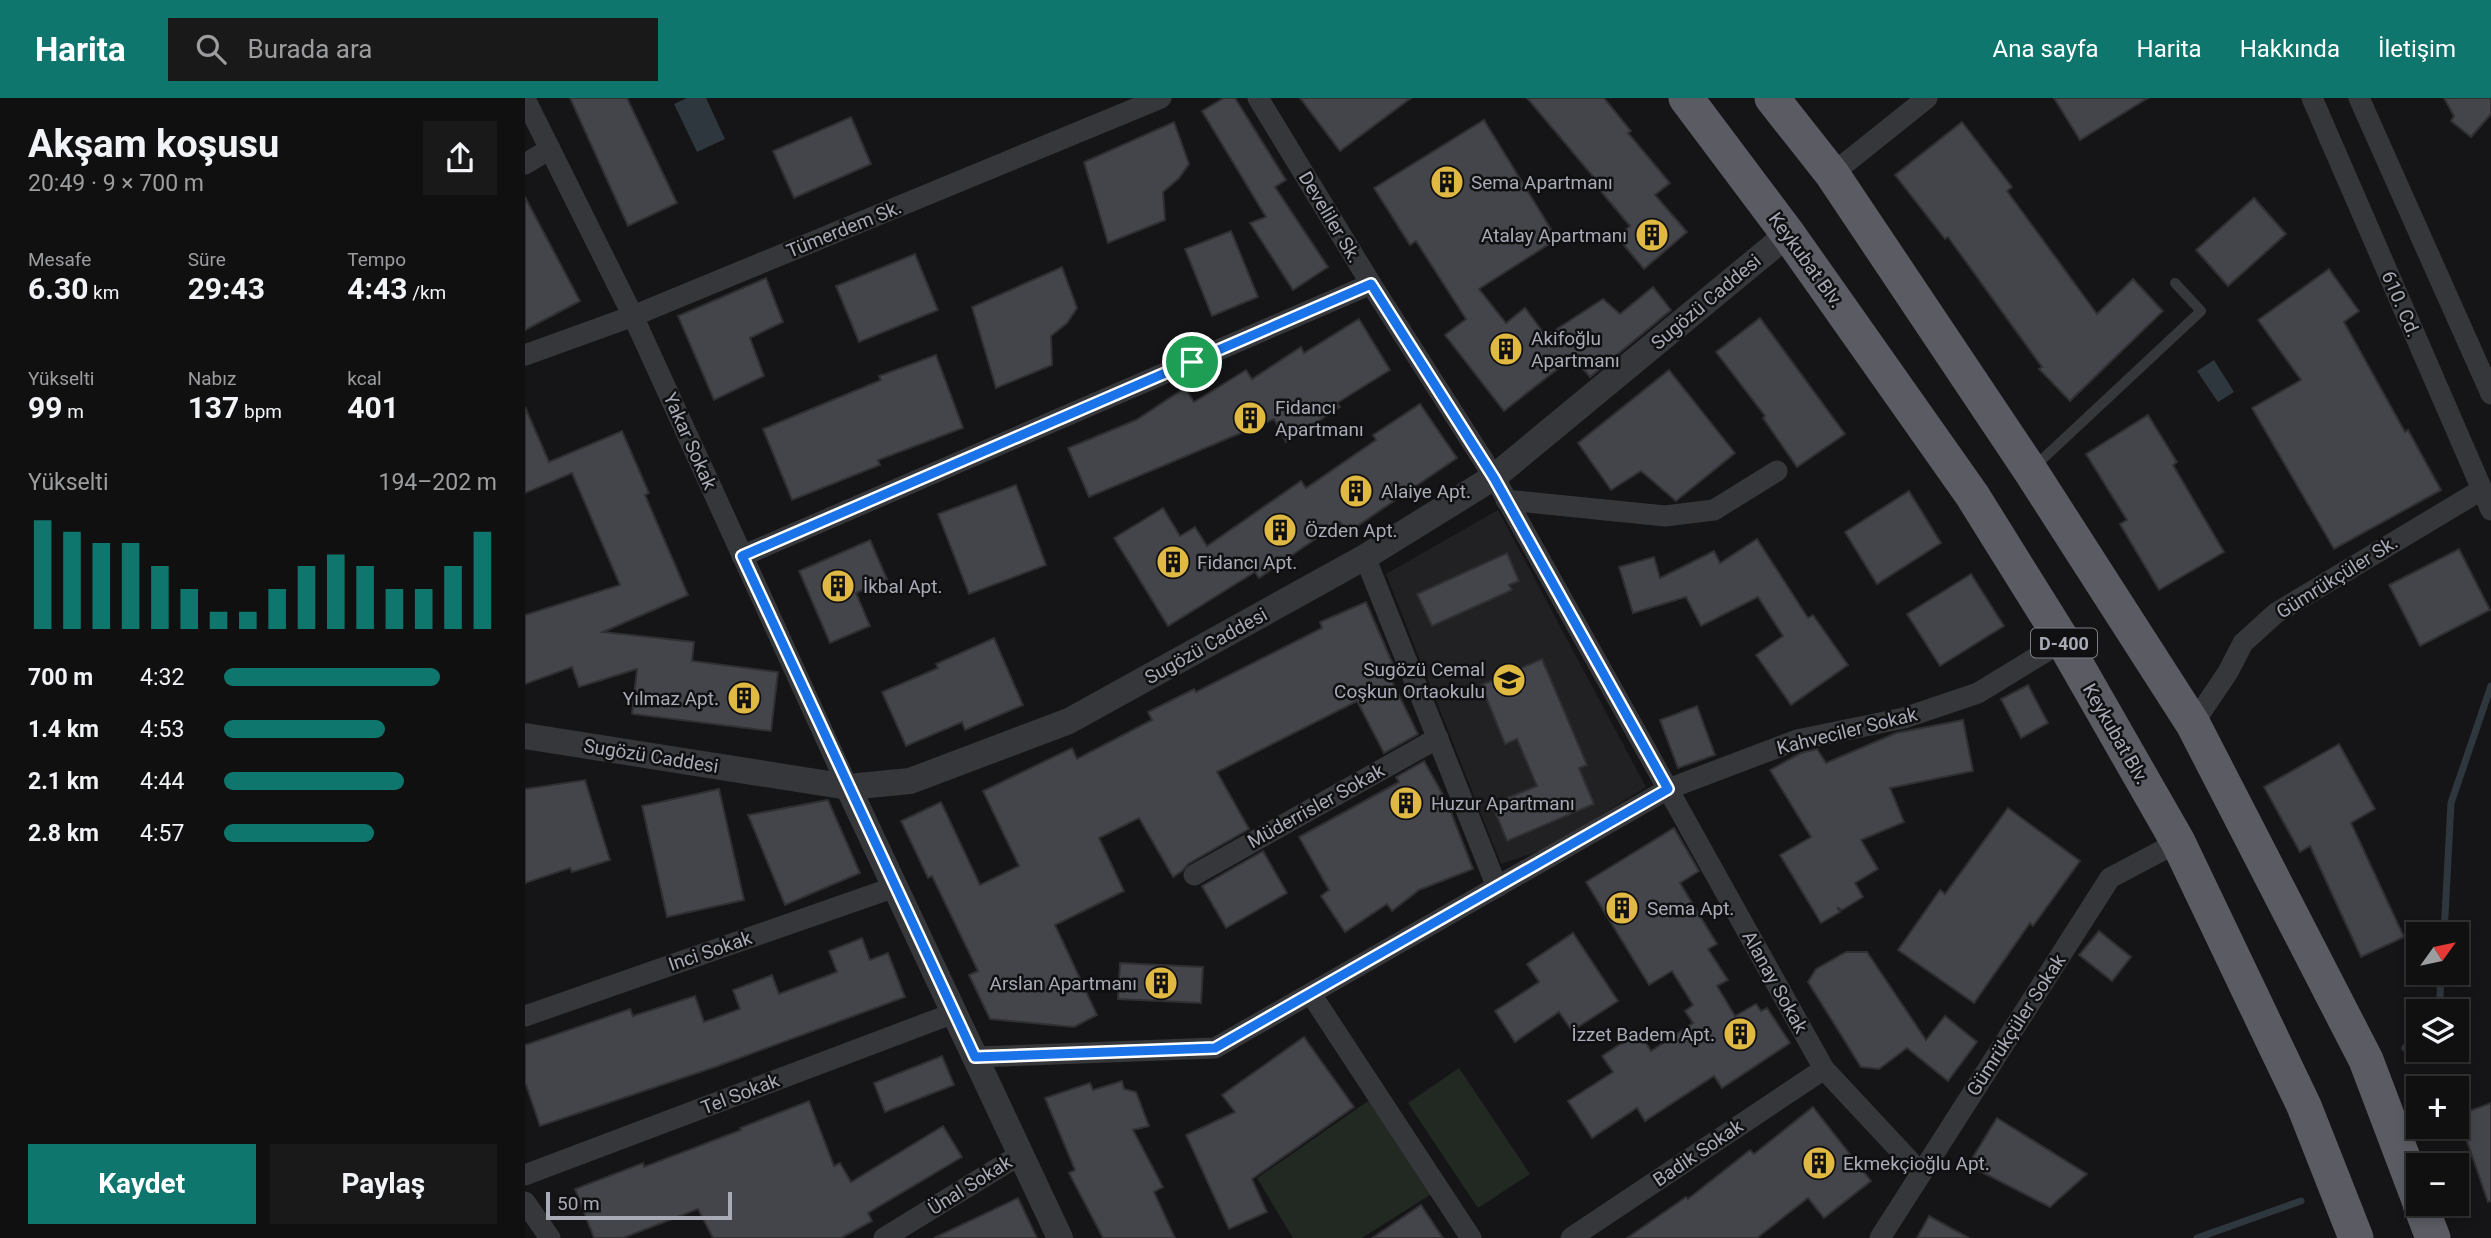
<!DOCTYPE html>
<html lang="tr">
<head>
<meta charset="utf-8">
<style>
  :root { --surface:#101011; --page:#19191a; --text:#f1f3f6; --muted:#9c9d9f; --line:#303031; --accent:#0f766e }
  body { margin:0; font-family:Roboto,sans-serif; background:var(--page); color:var(--text); height:100vh; display:flex; flex-direction:column; font-size:26px; white-space:nowrap }
  * { box-sizing:border-box; margin:0 }
  p { font-size:23px; color:var(--muted) }
  .icon { flex:none; width:38px; height:38px; fill:none; stroke:currentColor; stroke-width:2; stroke-linecap:round; stroke-linejoin:round }
  .map { position:relative; flex:1; overflow:hidden }
  .sheet { display:flex; flex-direction:column; background:var(--surface); width:525px }
  .sheet>* { flex:none }
  .needle { width:46px; rotate:57deg }
  .controls { position:absolute; left:1881px; top:824px; display:grid; gap:14px }
  .controls a { display:grid; place-items:center; width:63px; height:63px; border-radius:0px; background:var(--surface); box-shadow:0 4px 10px #0003,0 0 0 2px var(--line); font-size:35px }
  .scale { position:absolute; left:21px; bottom:18px; width:186px; box-sizing:border-box; padding-left:7px; border:4px solid #a8abb6; border-top:0; font-size:19px; line-height:24px; white-space:nowrap; color:#a8abb6; -webkit-text-stroke:5px #101012; paint-order:stroke }
  .pin { position:absolute; display:grid; place-items:center; width:60px; height:60px; color:#fff; margin:-30px; border:4px solid #fff; border-radius:50%; box-shadow:0 2px 7px #0007 }
  .round { display:grid; place-items:center; flex:none; width:74px; height:74px; border-radius:0px; background:var(--page) }
  .headline { display:flex; align-items:center; justify-content:space-between; height:119px; padding:0 28px }
  h1 { font-size:38px; font-weight:700; line-height:52px }
  .metrics { display:grid; grid-template-columns:repeat(3,1fr); gap:10px; height:119px; padding:7px 28px }
  .metrics div { display:grid; align-content:center }
  .metrics b { font-size:30px; font-weight:700 }
  .metrics small { font-size:19px; font-weight:400 }
  .metrics p { font-size:19px }
  .chart { height:196px; padding:14px 28px }
  .chart p { display:flex; justify-content:space-between }
  .chart svg { width:100%; height:126px; margin-top:7px; stroke:var(--accent); stroke-width:6 }
  .action { display:flex; gap:14px; margin-top:auto; padding:14px 28px }
  .action a { flex:1; height:80px; border-radius:0px; background:var(--accent); color:#fff; font-size:28px; font-weight:700; line-height:80px; text-align:center }
  .action a+a { background:var(--page); color:var(--text) }
  ul { padding:0 28px; list-style:none; font-size:23px }
  li { display:grid; grid-template-columns:112px 84px 1fr; align-items:center; height:52px }
  li i { height:18px; border-radius:9px; background:var(--accent) }
  header { display:flex; align-items:center; gap:42px; box-sizing:border-box; height:98px; padding:0 35px; background:var(--accent); color:#fff }
  header strong { font-size:33px }
  nav { display:flex; gap:38px; margin-inline-start:auto; font-size:24px }
  .search { width:490px; height:63px; background:var(--page); display:flex; align-items:center; gap:18px; box-sizing:border-box; padding:0 24px; border-radius:0px; color:var(--muted); font-size:26px }
  main { display:flex; flex:1; min-height:0 }
  .map>svg:first-child { display:block }
  .built { fill:#212124 }
  .green { fill:#222923 }
  .water { fill:#2f373e }
  .lines { fill:none; stroke-linecap:round; stroke-linejoin:round }
  .stream { stroke:#2f373e; stroke-width:7 }
  .building { fill:#44454a; stroke:#302f32; stroke-width:2 }
  .service { stroke:#36373b; stroke-width:10 }
  .minor { stroke:#36373b; stroke-width:21 }
  .tertiary { stroke:#36373b; stroke-width:26 }
  .trunk { stroke:#5b5c63; stroke-width:35 }
  .route-casing { stroke:#fff; stroke-width:14 }
  .route { stroke:#1a73e8; stroke-width:9 }
  .labels { text-anchor:middle; dominant-baseline:central; stroke-width:5; stroke-linejoin:round; paint-order:stroke }
  .shield { fill:#101012; stroke:#7a7c85; stroke-width:2 }
  .shield-label { font-size:18px; font-weight:bold; fill:#a8abb6 }
  .poi-label { font-size:19px; fill:#a8abb6; stroke:#101012; text-anchor:start }
  .street-label { font-size:19px; fill:#a8abb6; stroke:#101012 }
</style>
</head>
<body>
<header>
<strong>Harita</strong>
<div class="search"><svg class="icon" aria-label="search" viewBox="0 0 24 24"><circle cx="10" cy="10" r="6"/><path d="M15 15l6 6"/></svg>Burada ara</div>
<nav><a>Ana sayfa</a><a>Harita</a><a>Hakkında</a><a>İletişim</a></nav>
</header>
<main>
<section class="sheet">
<div class="headline"><div><h1>Akşam koşusu</h1><p>20:49 · 9 × 700 m</p></div><a class="round"><svg class="icon" aria-label="share" viewBox="0 0 24 24"><path d="M12 15V3M7 8l5-5 5 5M5 13v7h14v-7"/></svg></a></div>
<div class="metrics">
<div><p>Mesafe</p><b>6.30<small> km</small></b></div>
<div><p>Süre</p><b>29:43</b></div>
<div><p>Tempo</p><b>4:43<small> /km</small></b></div>
</div>
<div class="metrics">
<div><p>Yükselti</p><b>99<small> m</small></b></div>
<div><p>Nabız</p><b>137<small> bpm</small></b></div>
<div><p>kcal</p><b>401</b></div>
</div>
<div class="chart"><p><span>Yükselti</span>194–202 m</p>
<svg viewBox="0 0 160 44" preserveAspectRatio="none"><path d="M5 44V6M15 44V10M25 44V14M35 44V14M45 44V22M55 44V30M65 44V38M75 44V38M85 44V30M95 44V22M105 44V18M115 44V22M125 44V30M135 44V30M145 44V22M155 44V10"/></svg>
</div>
<ul>
<li><b>700 m</b>4:32<i style="width:79%"></i></li>
<li><b>1.4 km</b>4:53<i style="width:59%"></i></li>
<li><b>2.1 km</b>4:44<i style="width:66%"></i></li>
<li><b>2.8 km</b>4:57<i style="width:55%"></i></li>
</ul>
<div class="action"><a>Kaydet</a><a>Paylaş</a></div>
</section>
<div class="map">
<svg width="1966" height="1140" viewBox="0 0 1966 1140">
  <rect width="100%" height="100%" fill="#151517"/>
  <polygon class="built" points="973,412 1121,689 1023,750 976,766 861,476"/>
  <g class="green">
    <polygon points="934,970 1005,1076 953,1110 883,1005"/>
    <polygon points="846,1001 908,1095 837,1140 768,1140 732,1080"/>
  </g>
  <g class="water">
    <polygon points="162,0 181,0 200,41 172,54 149,6"/>
    <polygon points="1689,262 1709,294 1693,304 1672,273"/>
  </g>
  <g class="lines">
    <g class="stream">
      <polyline points="1919,836 1926,705 1966,588"/>
      <polyline points="1906,914 1915,900 1916,875"/>
      <polyline points="1880,950 1894,931"/>
      <polyline points="1672,1140 1776,1103"/>
    </g>
  </g>
  <g class="building">
    <polygon points="45,0 102,0 152,105 103,128"/>
    <polygon points="699,0 710,0 761,82 750,89 803,169 768,192 725,125 741,119 677,13"/>
    <polygon points="775,0 886,0 815,53"/>
    <polygon points="1002,0 1079,0 1106,33 1103,35 1145,85 1130,97 1162,134 1119,171 1092,139 1105,128 1069,85 1072,83"/>
    <polygon points="1529,0 1623,0 1555,42"/>
    <polygon points="1919,0 1966,0 1966,16 1946,39 1926,23 1929,18"/>
    <polygon points="326,19 346,66 269,100 248,53"/>
    <polygon points="959,22 1032,141 954,191 981,225 1000,210 1021,238 1078,201 1095,216 1128,189 1146,212 1065,279 1048,259 979,313 920,237 941,221 891,143 885,147 849,90"/>
    <polygon points="649,24 664,66 654,80 638,94 640,122 583,145 559,64"/>
    <polygon points="1437,24 1487,89 1482,93 1572,216 1608,181 1638,213 1545,303 1514,271 1517,269 1423,139 1420,141 1370,77"/>
    <polygon points="0,99 55,203 0,232"/>
    <polygon points="1729,100 1761,136 1703,188 1671,152"/>
    <polygon points="706,133 733,199 687,218 660,151"/>
    <polygon points="390,156 413,212 334,244 311,188"/>
    <polygon points="537,169 552,210 542,225 526,238 527,267 471,290 447,209"/>
    <polygon points="1804,171 1834,213 1819,224 1880,334 1883,332 1916,392 1809,451 1727,310 1776,282 1733,222"/>
    <polygon points="241,180 258,224 225,240 239,278 189,302 153,218"/>
    <polygon points="1235,220 1320,336 1272,369 1238,320 1240,318 1191,254"/>
    <polygon points="834,221 865,272 812,305 815,309 761,344 749,321 564,399 543,350 611,322 660,290 669,304 721,272 727,281 776,249 779,255"/>
    <polygon points="411,257 438,330 353,362 355,367 267,402 238,331 356,282 354,278"/>
    <polygon points="1144,272 1210,355 1151,403 1116,373 1086,392 1053,345"/>
    <polygon points="895,306 932,360 822,435 815,424 734,480 730,474 643,528 589,440 638,410 655,438 670,429 682,448 776,383 781,390 851,342 848,337"/>
    <polygon points="0,309 24,364 97,333 124,395 120,397 163,497 78,534 169,544 167,563 253,574 246,633 107,616 112,571 54,589 47,569 0,586 0,517 95,487 47,375 0,395"/>
    <polygon points="1623,317 1652,364 1648,367 1699,454 1634,492 1595,426 1602,422 1561,356"/>
    <polygon points="491,387 521,467 444,496 413,416"/>
    <polygon points="1384,393 1416,445 1352,486 1320,434"/>
    <polygon points="1232,441 1283,520 1288,517 1323,567 1266,607 1231,557 1258,538 1233,499 1176,528 1161,499 1108,515 1094,469 1129,459 1135,480 1189,453 1195,465"/>
    <polygon points="345,442 362,481 331,495 345,528 305,545 274,473"/>
    <polygon points="1934,451 1965,512 1895,548 1864,487"/>
    <polygon points="982,455 994,483 984,487 987,492 907,528 892,496"/>
    <polygon points="1446,476 1479,528 1415,568 1382,516"/>
    <polygon points="841,504 873,578 866,581 893,636 859,655 832,603 692,674 724,731 663,766 657,773 648,779 614,720 574,740 599,793 530,827 572,917 549,929 465,921 444,877 453,873 407,778 403,780 376,723 416,704 455,787 494,768 458,693 547,650 552,661 627,622 623,614 669,591 671,594 797,530 795,524"/>
    <polygon points="469,540 498,607 440,632 437,624 381,648 357,594 413,570 411,566"/>
    <polygon points="1017,561 1062,667 1054,670 1069,706 982,743 967,706 1012,688 992,641 980,646 956,587"/>
    <polygon points="1503,587 1523,625 1496,640 1476,601"/>
    <polygon points="1172,608 1190,657 1153,670 1135,622"/>
    <polygon points="1438,622 1448,673 1365,690 1379,724 1336,742 1353,771 1330,785 1338,799 1317,812 1312,809 1315,814 1296,825 1255,757 1286,739 1245,672 1276,655 1292,651 1301,665 1371,635"/>
    <polygon points="1814,646 1850,711 1826,725 1879,839 1836,859 1785,748 1775,754 1739,689"/>
    <polygon points="899,663 922,704 948,771 894,792 867,813 862,806 820,834 796,798 804,792 774,739 874,684 871,679"/>
    <polygon points="60,682 85,762 47,774 45,770 0,785 0,691"/>
    <polygon points="194,691 219,802 142,819 117,708"/>
    <polygon points="303,702 335,775 260,807 223,717"/>
    <polygon points="1483,710 1555,763 1508,828 1505,825 1449,905 1373,852 1415,792 1420,796"/>
    <polygon points="1149,730 1174,773 1155,785 1192,846 1183,851 1203,882 1192,888 1210,918 1231,906 1236,913 1242,910 1265,945 1197,990 1189,978 1120,1023 1112,1010 1067,1040 1043,1003 1088,974 1077,958 1114,934 1126,953 1168,925 1160,913 1168,907 1147,873 1124,887 1061,784"/>
    <polygon points="738,753 762,795 701,830 677,788"/>
    <polygon points="1574,833 1606,859 1587,883 1554,857"/>
    <polygon points="1048,835 1093,903 1047,933 1034,914 990,944 970,913 1014,884 1002,866"/>
    <polygon points="337,840 345,862 363,855 380,899 193,968 15,1028 0,984 0,947 105,911 108,918 170,898 179,924 215,911 208,892 247,877 254,896 312,874 304,853"/>
    <polygon points="1321,854 1342,854 1401,942 1420,918 1452,944 1423,983 1382,950 1354,971 1336,969 1283,884 1291,871"/>
    <polygon points="595,865 678,869 676,905 593,901"/>
    <polygon points="779,939 829,1009 727,1081 742,1114 704,1131 661,1037 710,1014 697,997"/>
    <polygon points="417,958 429,987 360,1014 349,985"/>
    <polygon points="597,983 599,991 611,994 624,1028 608,1032 638,1089 629,1094 650,1140 578,1140 544,1075 550,1072 520,1000 565,985 568,992"/>
    <polygon points="284,1003 309,1068 315,1065 326,1084 418,1028 437,1059 343,1115 347,1123 316,1140 188,1140 173,1111 98,1140 69,1140 50,1091 118,1065 119,1069 216,1032 215,1030"/>
    <polygon points="1966,1005 1966,1103 1963,1104 1933,1017"/>
    <polygon points="1288,1009 1346,1083 1299,1120 1283,1100 1232,1140 1102,1140 1161,1099 1163,1101 1225,1052 1229,1056"/>
    <polygon points="1472,1020 1562,1076 1525,1109 1443,1067"/>
    <polygon points="493,1100 512,1140 409,1140"/>
    <polygon points="896,1107 918,1140 847,1140"/>
    <polygon points="1404,1118 1444,1140 1392,1140"/>
  </g>
  <g class="lines">
    <polyline class="service" points="1509,369 1676,213 1650,185"/>
    <g class="minor">
      <polyline points="733,0 846,186 969,379 1299,971 1396,1075"/>
      <polyline points="1787,0 1966,412"/>
      <polyline points="1834,0 1966,296"/>
      <polyline points="0,1 108,218 323,689"/>
      <polyline points="0,66 25,51"/>
      <polyline points="1307,76 1402,0"/>
      <polyline points="0,257 108,218 636,0"/>
      <polyline points="981,402 1140,418 1189,412 1252,373"/>
      <polyline points="217,458 846,186"/>
      <polyline points="840,459 972,789"/>
      <polyline points="1668,626 1703,574 1718,545 1751,515 1956,392"/>
      <polyline points="669,777 913,640"/>
      <polyline points="786,896 946,1140"/>
      <polyline points="0,918 370,789"/>
      <polyline points="450,959 690,950 1143,691 1272,642 1379,620 1453,595 1538,543"/>
      <polyline points="0,1077 429,915"/>
      <polyline points="0,1104 25,1140"/>
      <polyline points="359,1140 496,1056"/>
      <polyline points="1046,1140 1299,971"/>
      <polyline points="1355,1140 1585,780 1653,744"/>
    </g>
    <g class="tertiary">
      <polyline points="0,638 323,689 385,683 544,623 840,459 969,379 1263,136"/>
      <polyline points="323,689 535,1140"/>
    </g>
    <g class="trunk">
      <polyline points="1161,0 1263,136 1447,397 1538,543 1653,744 1779,1008 1831,1140"/>
      <polyline points="1247,0 1307,76 1505,372 1668,626 1841,962 1894,1102"/>
      <polyline points="1895,1106 1908,1140"/>
    </g>
  </g>
  <g class="lines">
    <defs>
      <polygon id="route" points="846,186 969,380 1143,691 690,950 450,959 217,458"/>
    </defs>
    <use href="#route" class="route-casing"/>
    <use href="#route" class="route"/>
  </g>
  <defs>
    <symbol id="building-disc" viewBox="-11 -11 22 22"><circle r="9.5" fill="#e0b943" stroke="#101012"/><path d="M-4-6H4V6H1V3H-1V6H-4ZM-2.5-4.3h1.7v1.8h-1.7ZM.8-4.3h1.7v1.8H.8ZM-2.5-1h1.7V.8h-1.7ZM.8-1h1.7V.8H.8Z" fill="#111"/></symbol>
    <symbol id="school-disc" viewBox="-11 -11 22 22"><circle r="9.5" fill="#e0b943" stroke="#101012"/><path d="M0-5L7-2L0 1L-7-2ZM-4 1L0 2.5L4 1V4Q0 6-4 4Z" fill="#111"/></symbol>
  </defs>
  <g fill-rule="evenodd">
    <use href="#building-disc" x="903" y="65" width="38" height="38"/>
    <use href="#building-disc" x="1108" y="118" width="38" height="38"/>
    <use href="#building-disc" x="962" y="232" width="38" height="38"/>
    <use href="#building-disc" x="706" y="301" width="38" height="38"/>
    <use href="#building-disc" x="812" y="374" width="38" height="38"/>
    <use href="#building-disc" x="736" y="413" width="38" height="38"/>
    <use href="#building-disc" x="629" y="445" width="38" height="38"/>
    <use href="#building-disc" x="294" y="469" width="38" height="38"/>
    <use href="#school-disc" x="965" y="563" width="38" height="38"/>
    <use href="#building-disc" x="200" y="581" width="38" height="38"/>
    <use href="#building-disc" x="862" y="686" width="38" height="38"/>
    <use href="#building-disc" x="1078" y="791" width="38" height="38"/>
    <use href="#building-disc" x="617" y="866" width="38" height="38"/>
    <use href="#building-disc" x="1196" y="917" width="38" height="38"/>
    <use href="#building-disc" x="1275" y="1046" width="38" height="38"/>
  </g>
  <g class="labels">
    <rect class="shield" x="1506" y="530.5" width="66" height="29" rx="5"/>
    <g class="shield-label">
      <text x="1539" y="545">D-400</text>
    </g>
    <g class="poi-label">
      <text x="946" y="84">Sema Apartmanı</text>
      <text x="1102" y="137" text-anchor="end">Atalay Apartmanı</text>
      <text x="1006" y="240">Akifoğlu<tspan x="1006" dy="22">Apartmanı</tspan></text>
      <text x="750" y="309">Fidancı<tspan x="750" dy="22">Apartmanı</tspan></text>
      <text x="856" y="393">Alaiye Apt.</text>
      <text x="780" y="432">Özden Apt.</text>
      <text x="672" y="464">Fidancı Apt.</text>
      <text x="338" y="488">İkbal Apt.</text>
      <text x="960" y="571" text-anchor="end">Sugözü Cemal<tspan x="960" dy="22">Coşkun Ortaokulu</tspan></text>
      <text x="194" y="600" text-anchor="end">Yılmaz Apt.</text>
      <text x="906" y="705">Huzur Apartmanı</text>
      <text x="1122" y="810">Sema Apt.</text>
      <text x="612" y="885" text-anchor="end">Arslan Apartmanı</text>
      <text x="1190" y="936" text-anchor="end">İzzet Badem Apt.</text>
      <text x="1318" y="1065">Ekmekçioğlu Apt.</text>
    </g>
    <g class="street-label">
      <text transform="translate(805 119) rotate(59)">Develiler Sk.</text>
      <text transform="translate(319 131) rotate(-22)">Tümerdem Sk.</text>
      <text transform="translate(1281 162) rotate(54)">Keykubat Blv.</text>
      <text transform="translate(1181 204) rotate(-40)">Sugözü Caddesi</text>
      <text transform="translate(1876 206) rotate(67)">610. Cd.</text>
      <text transform="translate(165 343) rotate(66)">Yakar Sokak</text>
      <text transform="translate(1812 479) rotate(-32)">Gümrükçüler Sk.</text>
      <text transform="translate(681 548) rotate(-29)">Sugözü Caddesi</text>
      <text transform="translate(1322 633) rotate(-14)">Kahveciler Sokak</text>
      <text transform="translate(1591 636) rotate(60)">Keykubat Blv.</text>
      <text transform="translate(126 658) rotate(9)">Sugözü Caddesi</text>
      <text transform="translate(791 708) rotate(-29)">Müderrisler Sokak</text>
      <text transform="translate(185 853) rotate(-19)">Inci Sokak</text>
      <text transform="translate(1250 884) rotate(61)">Alanay Sokak</text>
      <text transform="translate(1491 927) rotate(-57)">Gümrükçüler Sokak</text>
      <text transform="translate(215 996) rotate(-21)">Tel Sokak</text>
      <text transform="translate(1173 1055) rotate(-34)">Badik Sokak</text>
      <text transform="translate(445 1087) rotate(-32)">Ünal Sokak</text>
    </g>
  </g>
</svg>
<div class="controls">
<a><svg class="needle" viewBox="-14 -14 28 28"><path d="M0-13l5 13h-10z" fill="#e53935"/><path d="M0 13l5-13h-10z" fill="#9c9d9f"/></svg></a>
<a><svg class="icon" aria-label="layers" viewBox="0 0 24 24"><path d="M12 4l9 5-9 5-9-5zM3 14l9 5 9-5"/></svg></a>
<a>+</a>
<a>−</a>
</div>
<div class="scale">50 m</div>
<div class="pin" style="left:667px;top:264px;background:#1e9e55"><svg class="icon" aria-label="arrive" viewBox="0 0 24 24"><path d="M6 21V4h12l-3 4 3 4H6"/></svg></div>
</div>
</main>
</body>
</html>
